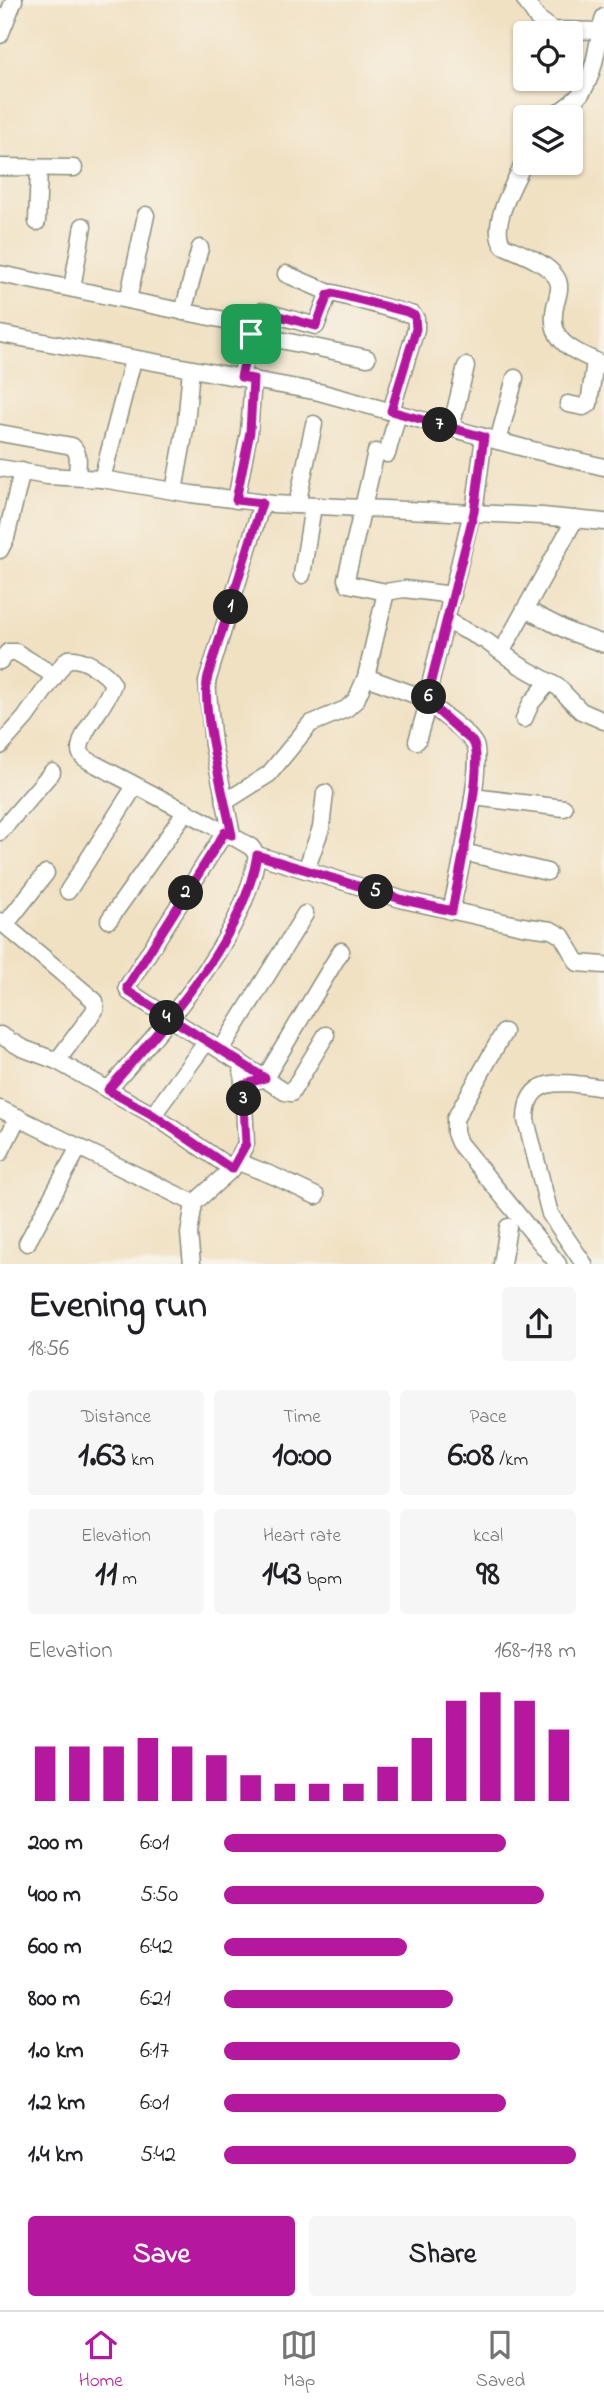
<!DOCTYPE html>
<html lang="en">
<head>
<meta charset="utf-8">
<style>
  :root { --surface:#fff; --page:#f6f6f6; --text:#202124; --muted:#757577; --line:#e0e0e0; --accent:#b5179e }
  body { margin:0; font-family:"Indie Flower",sans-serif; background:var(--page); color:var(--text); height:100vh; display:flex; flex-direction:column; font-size:26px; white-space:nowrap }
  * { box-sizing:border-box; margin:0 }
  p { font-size:23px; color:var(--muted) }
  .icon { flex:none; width:38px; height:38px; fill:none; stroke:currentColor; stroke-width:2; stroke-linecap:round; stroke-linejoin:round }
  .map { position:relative; height:1264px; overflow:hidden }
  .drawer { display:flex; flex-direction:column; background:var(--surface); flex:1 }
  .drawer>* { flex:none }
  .fabs { position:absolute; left:513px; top:21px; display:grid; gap:14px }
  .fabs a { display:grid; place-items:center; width:70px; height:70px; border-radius:7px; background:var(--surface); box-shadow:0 2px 5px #0004; font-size:35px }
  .pin { position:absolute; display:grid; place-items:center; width:60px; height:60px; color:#fff; margin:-30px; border-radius:14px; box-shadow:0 4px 10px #0006 }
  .km { position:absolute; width:35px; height:35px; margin:-18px; border-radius:50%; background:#222; color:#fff; font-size:19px; line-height:35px; text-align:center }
  .round { display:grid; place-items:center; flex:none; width:74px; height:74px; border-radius:7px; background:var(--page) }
  .head { display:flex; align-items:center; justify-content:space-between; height:119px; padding:0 28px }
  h1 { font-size:38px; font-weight:700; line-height:52px }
  .figures { display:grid; grid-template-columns:repeat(3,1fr); gap:10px; height:119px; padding:7px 28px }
  .figures div { display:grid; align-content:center; border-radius:7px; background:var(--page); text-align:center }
  .figures b { font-size:35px; font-weight:700 }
  .figures small { font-size:19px; font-weight:400 }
  .figures p { font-size:19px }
  .chart { height:196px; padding:14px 28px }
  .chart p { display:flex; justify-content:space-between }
  .chart svg { width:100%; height:126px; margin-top:7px; stroke:var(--accent); stroke-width:6 }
  .cta { display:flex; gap:14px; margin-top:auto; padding:14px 28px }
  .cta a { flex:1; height:80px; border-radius:7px; background:var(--accent); color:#fff; font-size:28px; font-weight:700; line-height:80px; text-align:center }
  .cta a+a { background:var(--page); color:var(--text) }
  ul { padding:0 28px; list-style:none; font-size:23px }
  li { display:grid; grid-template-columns:112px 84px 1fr; align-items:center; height:52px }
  li i { height:18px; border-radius:9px; background:var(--accent) }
  .dock { display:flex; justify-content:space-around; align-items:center; height:98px; border-top:2px solid var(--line); background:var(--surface); font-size:19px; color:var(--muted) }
  .dock a { display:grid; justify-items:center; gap:4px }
  .dock .active { color:var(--accent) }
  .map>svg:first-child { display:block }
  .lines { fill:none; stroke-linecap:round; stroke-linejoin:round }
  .minor-casing { stroke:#888f7c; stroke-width:19 }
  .minor { stroke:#fff; stroke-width:16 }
  .route-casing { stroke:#fff; stroke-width:14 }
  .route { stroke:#b5179e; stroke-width:9 }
</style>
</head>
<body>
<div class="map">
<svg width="604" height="1264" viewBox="0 0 604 1264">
  <rect width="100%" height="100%" fill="#f7f3e8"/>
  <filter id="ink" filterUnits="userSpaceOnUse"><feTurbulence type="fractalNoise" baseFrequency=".0143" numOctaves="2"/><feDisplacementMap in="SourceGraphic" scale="14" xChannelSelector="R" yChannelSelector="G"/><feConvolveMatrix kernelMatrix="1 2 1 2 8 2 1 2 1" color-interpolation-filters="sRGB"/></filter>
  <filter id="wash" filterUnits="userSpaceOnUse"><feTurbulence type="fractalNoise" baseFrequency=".00686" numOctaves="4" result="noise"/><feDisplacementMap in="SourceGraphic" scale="28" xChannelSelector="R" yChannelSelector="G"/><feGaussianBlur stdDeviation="1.57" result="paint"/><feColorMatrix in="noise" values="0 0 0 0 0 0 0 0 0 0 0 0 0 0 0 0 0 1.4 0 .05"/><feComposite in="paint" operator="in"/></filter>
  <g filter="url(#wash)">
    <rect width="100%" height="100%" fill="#f1e1c3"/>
  </g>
  <g filter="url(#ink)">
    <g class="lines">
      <defs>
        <g id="minor">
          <polyline points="525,0 537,18 553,30 604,31"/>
          <polyline points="0,35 14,0"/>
          <path d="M552 117C562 110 575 102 582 92 596 72 597 40 604 17"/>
          <path d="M525 161C516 180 487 228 504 246 520 253 546 262 556 277 561 284 559 291 557 299 544 342 571 349 604 365"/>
          <polyline points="0,167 74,168"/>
          <polyline points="37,222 39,168"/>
          <polyline points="0,274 249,325 251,334 241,377"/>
          <polyline points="286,274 330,293"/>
          <polyline points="72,288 83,226"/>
          <polyline points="128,300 146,215"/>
          <polyline points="183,312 200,248"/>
          <polyline points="0,334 319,392 524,448 604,467"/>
          <polyline points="251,334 367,358"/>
          <polyline points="255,335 262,311 316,326 328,295 333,293 413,315 416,319 416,329 391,411"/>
          <polyline points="568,404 583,407 589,404 595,361"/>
          <polyline points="451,428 466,366"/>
          <path d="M0 433 72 446C81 454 77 466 77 477"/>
          <polyline points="498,441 515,378"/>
          <polyline points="376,452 346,579 348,584 386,592"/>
          <polyline points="387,454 398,413"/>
          <polyline points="0,468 47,476 102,479 191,494 273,504 542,516 604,522"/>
          <polyline points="102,479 133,360"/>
          <polyline points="174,491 186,424 191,369"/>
          <polyline points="236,500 249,432 253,379"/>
          <polyline points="297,505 314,424"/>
          <polyline points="474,512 484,437"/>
          <polyline points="0,550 6,538 22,471"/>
          <polyline points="302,575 313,506"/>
          <polyline points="525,609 570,632 604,644"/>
          <polyline points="447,621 486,641 519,665 558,687 581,711 604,721"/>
          <polyline points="502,651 575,519"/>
          <polyline points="0,661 8,652 16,652 55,676"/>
          <polyline points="366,677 429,700 417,741"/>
          <polyline points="524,719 531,703 549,682"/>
          <path d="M0 746 25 718 64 663 68 659C83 657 106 672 113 684 107 705 81 729 80 750 80 756 86 759 91 762L225 832"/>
          <polyline points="473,797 564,808"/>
          <polyline points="225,802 269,774 310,724 346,709 356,700 366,677 386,592 404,589 453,595"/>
          <polyline points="0,832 52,772"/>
          <polyline points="232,835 213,745 207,682 262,503"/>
          <polyline points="463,852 547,872"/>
          <polyline points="257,855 404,900 522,926 551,930 562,936 578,963 604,965"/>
          <polyline points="306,870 321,828 325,793"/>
          <polyline points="68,891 135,786"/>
          <path d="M451 911C457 885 484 762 475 745 466 729 445 718 431 705L429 689 472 512"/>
          <polyline points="109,920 186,811"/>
          <polyline points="0,921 95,1001 95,1010 57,1061"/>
          <polyline points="5,925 46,873"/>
          <polyline points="504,1032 455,1119 455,1133 459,1143 558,1264"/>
          <polyline points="0,1035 22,1048 57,1061 153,1115 232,1169"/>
          <polyline points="221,1050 305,914"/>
          <polyline points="255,1081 265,1078 341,951"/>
          <path d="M108 1090C164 1025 244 941 257 855L251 847 225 832 127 987 129 992 242 1064"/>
          <polyline points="0,1109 194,1203 189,1234 192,1264"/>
          <polyline points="153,1115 207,1041"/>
          <polyline points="0,1153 18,1117"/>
          <polyline points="236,1161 274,1176 316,1196"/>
          <polyline points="194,1203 232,1169 246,1144 242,1064 285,1092 291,1093 326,1035"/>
          <polyline points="27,1243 79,1147"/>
          <polyline points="502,1264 508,1227"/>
          <path d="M584 1264 550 1214 526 1120C526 1070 571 1084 604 1088"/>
        </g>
      </defs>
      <use href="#minor" class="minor-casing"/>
      <use href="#minor" class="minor"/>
    </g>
  </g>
  <g class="lines" filter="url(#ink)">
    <defs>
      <path id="route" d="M251 334 241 377 253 379 250 432 236 500 262 503 208 676C200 708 225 800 232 835L225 832 127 987 129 992 265 1078 243 1085 246 1144 232 1169 153 1115 108 1090C164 1025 243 941 257 855L404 900 452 911C457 881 486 763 473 742L431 705 429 689 474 512 484 437 391 411 416 329 415 316 407 312 333 293 328 295 316 326 261 311 255 335 251 334"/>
    </defs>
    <use href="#route" class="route-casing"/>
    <use href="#route" class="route"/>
  </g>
</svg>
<div class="fabs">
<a><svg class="icon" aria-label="locate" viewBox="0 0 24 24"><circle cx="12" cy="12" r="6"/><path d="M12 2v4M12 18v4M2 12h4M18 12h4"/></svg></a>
<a><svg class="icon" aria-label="layers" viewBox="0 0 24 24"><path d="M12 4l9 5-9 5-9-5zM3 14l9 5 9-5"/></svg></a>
</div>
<div class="pin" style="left:251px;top:334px;background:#1e9e55"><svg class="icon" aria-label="arrive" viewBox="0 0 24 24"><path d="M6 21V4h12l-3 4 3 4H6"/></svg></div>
<b class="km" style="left:231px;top:607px">1</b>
<b class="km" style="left:186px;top:893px">2</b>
<b class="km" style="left:244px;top:1099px">3</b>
<b class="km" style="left:167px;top:1018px">4</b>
<b class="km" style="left:376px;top:892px">5</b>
<b class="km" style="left:429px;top:697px">6</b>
<b class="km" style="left:440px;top:425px">7</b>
</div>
<section class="drawer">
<div class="head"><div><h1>Evening run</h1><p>18:56</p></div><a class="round"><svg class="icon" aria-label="share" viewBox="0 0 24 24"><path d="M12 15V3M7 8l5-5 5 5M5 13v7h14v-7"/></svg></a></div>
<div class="figures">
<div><p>Distance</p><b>1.63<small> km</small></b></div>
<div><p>Time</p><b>10:00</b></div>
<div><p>Pace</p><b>6:08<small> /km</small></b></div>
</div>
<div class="figures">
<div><p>Elevation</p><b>11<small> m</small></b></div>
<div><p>Heart rate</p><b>143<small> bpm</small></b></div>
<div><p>kcal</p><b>98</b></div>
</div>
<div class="chart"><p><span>Elevation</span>168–178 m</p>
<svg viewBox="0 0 160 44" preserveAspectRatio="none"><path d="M5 44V25M15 44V25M25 44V25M35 44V22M45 44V25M55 44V28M65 44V35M75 44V38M85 44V38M95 44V38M105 44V32M115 44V22M125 44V9M135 44V6M145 44V9M155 44V19"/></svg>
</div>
<ul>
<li><b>200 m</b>6:01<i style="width:80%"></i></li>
<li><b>400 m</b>5:50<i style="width:91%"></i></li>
<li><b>600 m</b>6:42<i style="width:52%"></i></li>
<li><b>800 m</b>6:21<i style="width:65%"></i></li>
<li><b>1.0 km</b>6:17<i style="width:67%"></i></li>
<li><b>1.2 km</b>6:01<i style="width:80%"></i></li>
<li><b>1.4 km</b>5:42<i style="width:100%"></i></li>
</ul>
<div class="cta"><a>Save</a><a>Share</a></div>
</section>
<nav class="dock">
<a class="active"><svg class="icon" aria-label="home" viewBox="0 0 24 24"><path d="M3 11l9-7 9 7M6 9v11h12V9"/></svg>Home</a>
<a><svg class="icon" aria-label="map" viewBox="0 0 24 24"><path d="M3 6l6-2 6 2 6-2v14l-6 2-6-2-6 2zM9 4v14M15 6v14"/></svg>Map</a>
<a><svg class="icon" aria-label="saved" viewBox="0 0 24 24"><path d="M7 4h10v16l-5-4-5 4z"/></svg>Saved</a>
</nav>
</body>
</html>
